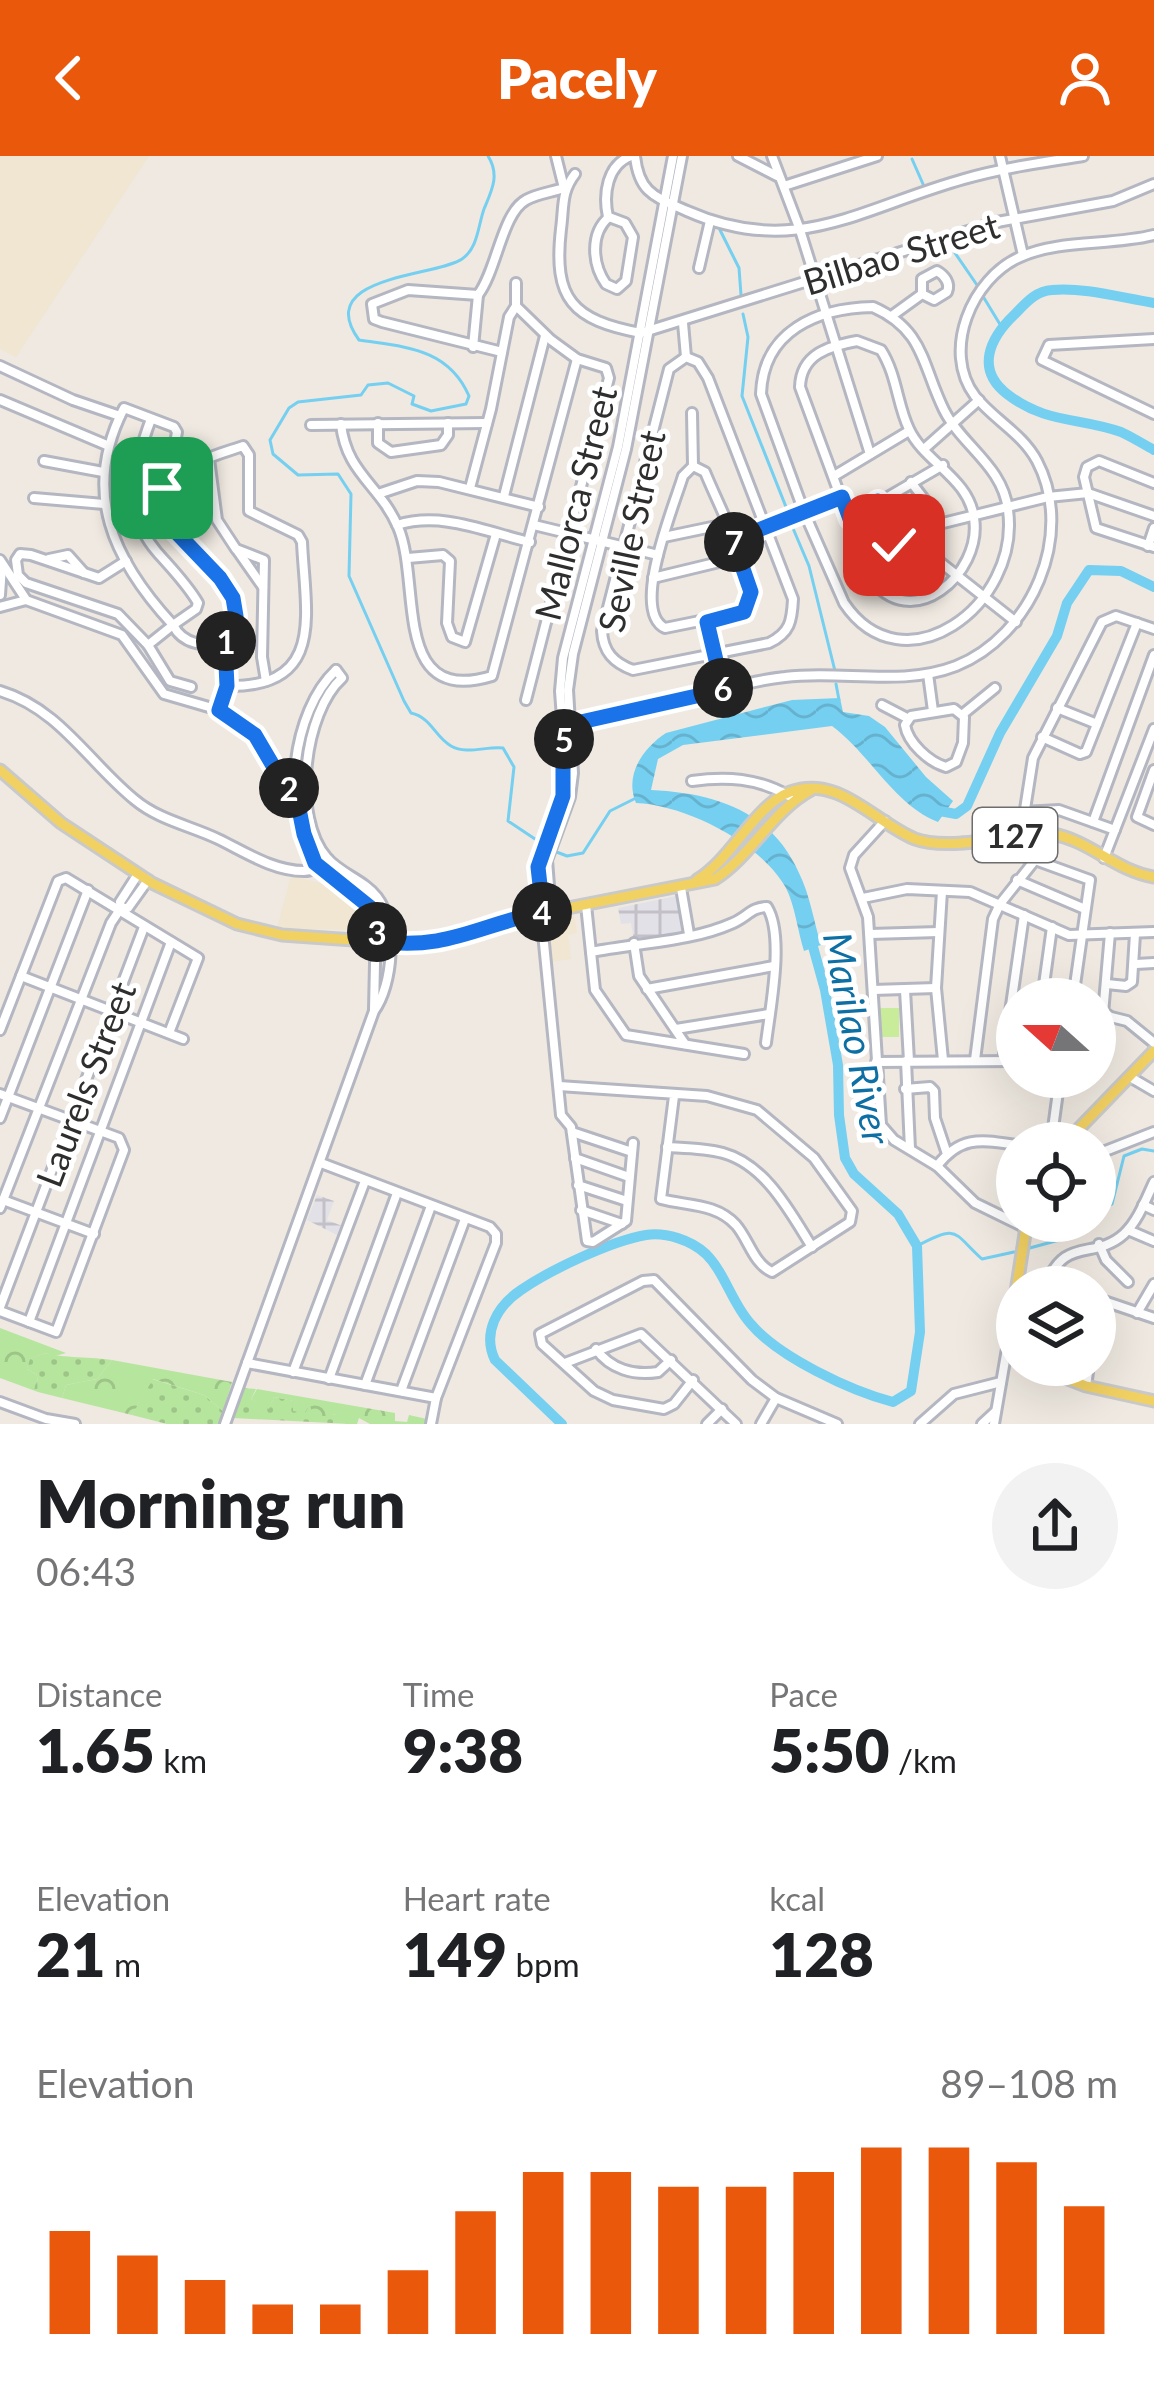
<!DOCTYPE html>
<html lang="en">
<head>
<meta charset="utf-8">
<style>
  :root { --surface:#fff; --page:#f2f2f2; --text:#202124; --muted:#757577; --accent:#ea580c }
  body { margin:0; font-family:Lato,sans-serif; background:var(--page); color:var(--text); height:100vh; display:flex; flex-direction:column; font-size:45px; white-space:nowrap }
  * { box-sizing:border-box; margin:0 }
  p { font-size:39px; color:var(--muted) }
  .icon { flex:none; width:66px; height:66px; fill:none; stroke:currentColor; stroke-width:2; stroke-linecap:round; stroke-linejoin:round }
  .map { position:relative; height:1268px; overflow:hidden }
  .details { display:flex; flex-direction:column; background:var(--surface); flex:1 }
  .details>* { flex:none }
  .needle { width:78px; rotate:291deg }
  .tools { position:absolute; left:996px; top:822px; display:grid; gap:24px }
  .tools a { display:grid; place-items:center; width:120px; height:120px; border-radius:50%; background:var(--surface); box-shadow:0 12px 48px #0002; font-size:60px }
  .pin { position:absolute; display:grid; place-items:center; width:102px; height:102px; color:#fff; margin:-51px; border-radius:24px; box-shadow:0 6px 18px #0006 }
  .km { position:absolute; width:60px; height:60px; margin:-30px; border-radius:50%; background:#222; color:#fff; font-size:33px; line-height:60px; text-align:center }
  .round { display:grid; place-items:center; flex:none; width:126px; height:126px; border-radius:63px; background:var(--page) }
  .headline { display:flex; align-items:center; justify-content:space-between; height:204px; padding:0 36px }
  h1 { font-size:66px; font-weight:800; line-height:90px }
  .figures { display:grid; grid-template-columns:repeat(3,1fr); gap:18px; height:204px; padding:12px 36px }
  .figures div { display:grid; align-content:center }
  .figures b { font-size:60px; font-weight:800 }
  .figures small { font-size:33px; font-weight:400 }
  .figures p { font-size:33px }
  .chart { height:336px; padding:24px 36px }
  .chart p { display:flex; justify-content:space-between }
  .chart svg { width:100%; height:216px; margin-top:12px; stroke:var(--accent); stroke-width:6 }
  header { display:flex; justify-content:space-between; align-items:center; height:156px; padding:0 36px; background:var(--accent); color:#fff; font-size:54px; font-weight:800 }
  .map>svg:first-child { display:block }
  .industrial { fill:url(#industrial-grid) }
  .education { fill:#f0e6d1 }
  .green { fill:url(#green-dots) }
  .forest { fill:url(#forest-crowns) }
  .pitch { fill:#c9ec9a }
  .water { fill:url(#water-waves) }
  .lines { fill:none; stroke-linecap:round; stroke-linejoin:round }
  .stream { stroke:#75cff0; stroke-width:3 }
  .river { stroke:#75cff0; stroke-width:10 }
  .minor-casing { stroke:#b4b7c1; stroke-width:14 }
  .major-casing { stroke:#c9c9c9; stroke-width:15 }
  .minor { stroke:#fff; stroke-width:8 }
  .major { stroke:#f2d163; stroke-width:9 }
  .route-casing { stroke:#fff; stroke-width:24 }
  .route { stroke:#1a73e8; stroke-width:15 }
  .labels { text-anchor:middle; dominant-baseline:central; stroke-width:10; stroke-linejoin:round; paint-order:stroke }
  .shield { fill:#fff; stroke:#6d6d6d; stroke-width:3 }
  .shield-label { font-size:33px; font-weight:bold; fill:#2e2e2e }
  .street-label { font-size:36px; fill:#2e2e2e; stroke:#fff }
  .water-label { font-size:39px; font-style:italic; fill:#0d6fa3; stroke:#fff }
</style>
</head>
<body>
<header><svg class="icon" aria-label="back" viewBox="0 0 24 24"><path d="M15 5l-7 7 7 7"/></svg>Pacely<svg class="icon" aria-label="person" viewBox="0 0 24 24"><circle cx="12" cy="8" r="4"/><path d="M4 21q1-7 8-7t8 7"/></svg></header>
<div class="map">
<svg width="1154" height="1268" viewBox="0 0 1154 1268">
  <defs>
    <pattern id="industrial-grid" width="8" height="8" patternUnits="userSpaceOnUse" patternTransform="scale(3)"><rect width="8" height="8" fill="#e3e1e8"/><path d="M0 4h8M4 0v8" fill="none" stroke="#c3c1c7"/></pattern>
    <pattern id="green-dots" width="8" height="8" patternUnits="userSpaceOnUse" patternTransform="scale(3)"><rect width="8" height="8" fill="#b6e59e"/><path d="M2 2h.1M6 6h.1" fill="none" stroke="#9dc588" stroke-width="1.8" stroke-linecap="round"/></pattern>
    <pattern id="forest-crowns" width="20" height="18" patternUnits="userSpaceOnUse" patternTransform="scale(3)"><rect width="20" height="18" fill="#b6e59e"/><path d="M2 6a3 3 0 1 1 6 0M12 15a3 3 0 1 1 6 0" fill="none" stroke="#9dc588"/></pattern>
    <pattern id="water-waves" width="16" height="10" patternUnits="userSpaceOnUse" patternTransform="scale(3)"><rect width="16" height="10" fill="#75cff0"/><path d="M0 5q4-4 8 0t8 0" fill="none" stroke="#66b2ce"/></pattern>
  </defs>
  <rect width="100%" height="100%" fill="#efe9e1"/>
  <g class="industrial">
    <polygon points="681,739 687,775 634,785 631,767 621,768 618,752"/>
    <polygon points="317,1039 334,1045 327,1064 345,1071 341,1081 307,1064"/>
  </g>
  <g class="education">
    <polygon points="0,0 149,0 16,201 0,193"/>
    <polygon points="291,720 346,733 363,749 366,766 361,774 277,772"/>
    <polygon points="574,758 577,777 568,779 571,803 552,806 546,762"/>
  </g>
  <g class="green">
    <path d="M46 1197C60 1202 94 1201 112 1204L97 1223 66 1229 62 1242 38 1236 37 1219 27 1213 29 1203Z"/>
    <polygon points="152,1223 204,1239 223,1255 219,1268 167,1268 132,1259"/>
    <polygon points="242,1232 256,1233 251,1243 269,1252 274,1241 310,1248 321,1262 336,1258 350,1268 233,1262"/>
  </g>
  <g class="forest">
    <polygon points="0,1172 66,1197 55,1200 46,1197 30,1203 27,1213 37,1219 38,1236 0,1222"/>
    <polygon points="112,1204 232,1226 223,1255 204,1239 153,1223 132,1259 62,1242 66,1229 97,1223"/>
    <polygon points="257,1233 395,1257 395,1265 407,1266 409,1259 427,1263 427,1268 370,1268 359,1262 357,1268 346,1268 335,1258 318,1266 314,1264 310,1249 305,1257 293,1255 293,1245 274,1241 269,1253 251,1243"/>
  </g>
  <rect class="pitch" x="879" y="852" width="20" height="29"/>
  <path class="water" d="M840 542 843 556 869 560 885 571 926 621 953 645 938 666C894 649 870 598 832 570L683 589 658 603 651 634C714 637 771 654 799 717 810 739 814 766 821 789L804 795C798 776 795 750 786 732 761 687 686 649 636 647 624 619 643 592 666 577L792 544Z"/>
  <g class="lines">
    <g class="stream">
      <path d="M488 0C500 19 492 34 484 53 478 70 478 92 462 103 436 121 312 119 359 184 403 191 448 191 469 240L466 248 431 255 412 248 414 240 388 227 368 229 361 239 298 246 289 252 270 284 273 298 298 319 338 318 351 338 349 420 404 545 411 557C432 562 434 580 451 590 466 599 487 590 503 592L514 611 508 665 541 687"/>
      <polyline points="912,3 923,28"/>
      <polyline points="720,74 739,112 741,139"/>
      <polyline points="955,97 977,129"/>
      <polyline points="984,142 1001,170"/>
      <polyline points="743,158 748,181 742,240 788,356"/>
      <polyline points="792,370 809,410 835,515"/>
      <polyline points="836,528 839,544"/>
      <polyline points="554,695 567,700 583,697 610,655 636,642"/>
      <polyline points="1095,1055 1112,1048 1124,1000 1142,993 1154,995"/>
      <path d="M917 1090C959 1067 953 1077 982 1103L1014 1096"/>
      <polyline points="1026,1093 1063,1083 1077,1065"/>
    </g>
    <g class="river">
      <path d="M1154 147C1122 142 1084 131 1052 134 1035 135 1025 148 1014 159 990 182 975 213 1007 238 1046 268 1078 261 1121 276 1132 281 1143 288 1154 294"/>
      <polyline points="934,654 956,658 967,650 1000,577 1057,480 1067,447 1089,414 1121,415 1154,431"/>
      <path d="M562 1268 495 1204C482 1177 497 1150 521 1134 550 1114 611 1085 646 1079 666 1076 691 1084 706 1098 725 1117 732 1147 750 1167 778 1201 851 1235 893 1246L911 1235 920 1176 917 1090 898 1058 854 1018 845 1002 839 959 838 909 825 834 810 780"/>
    </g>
    <defs>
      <g id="minor">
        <path d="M635 0C639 38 656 41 687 55 796 103 860 52 964 23 1003 12 1044 6 1083 0"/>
        <polyline points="738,0 777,20"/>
        <polyline points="772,0 800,74 870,298"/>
        <polyline points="1000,0 1023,99"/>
        <path d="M575 18C561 36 564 51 561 73 553 143 572 164 641 177L997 66 1113 45 1154 28"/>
        <polyline points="784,30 877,0"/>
        <path d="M608 61C603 38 607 9 631 0"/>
        <path d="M609 61 625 67 633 81 626 125 617 133 606 128C592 108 590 77 609 61Z"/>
        <polyline points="699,112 710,65"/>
        <polyline points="516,127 516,150 551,184 577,203 606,212 609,222 526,544"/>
        <path d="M873 151C925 174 922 210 944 254 962 290 1003 310 1008 354 1021 450 903 535 844 447L804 356 761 238C763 175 817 152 873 151Z"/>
        <path d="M893 159 922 138 934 144 947 136C951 127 944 119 937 115L922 123V138"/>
        <polyline points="683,167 686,201"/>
        <polyline points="1154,183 1049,189 1042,204 1154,258"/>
        <path d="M857 185 881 194C897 219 897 248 909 273 924 306 969 322 974 362 983 418 910 480 870 421L800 231C801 198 829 190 857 185Z"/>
        <polyline points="473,191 478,139"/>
        <path d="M502 196 382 166 374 163 372 148 408 134 478 139C497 114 502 57 526 44 536 38 552 36 564 32L556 0"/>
        <path d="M686 201 698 206 708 222 793 443C792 465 790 477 769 487L633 514C614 507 603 496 602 475L669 213Z"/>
        <polyline points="0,210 73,244 120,260"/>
        <polyline points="0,244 109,290"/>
        <polyline points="692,257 693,310"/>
        <path d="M151 263C134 309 121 354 157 396 171 412 187 428 198 447L196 453 173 469C113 404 81 336 124 252L174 271 177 276C171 317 143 351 188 386"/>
        <polyline points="378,267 378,287 391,296 441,289 448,279 448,267"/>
        <path d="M341 268C346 317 380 329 398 371 422 426 390 551 492 520L577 203"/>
        <polyline points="311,269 487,267"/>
        <polyline points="924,293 979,244"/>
        <polyline points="209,303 217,364 236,393 264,404 262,501 266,525"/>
        <polyline points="44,305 103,316"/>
        <path d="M693 310 705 316C718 349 760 425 744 456L665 472C630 455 674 350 683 320Z"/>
        <polyline points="834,320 909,275"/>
        <polyline points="1154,327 1099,305 1087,311 1084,321 1096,372 1154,391"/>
        <polyline points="470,332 491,253 509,161 516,150"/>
        <polyline points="378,338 417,325 439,326 539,351"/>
        <polyline points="504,340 545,180"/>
        <polyline points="34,342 104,348"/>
        <path d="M878 345 900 405 916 409 931 399C945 362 933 356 911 326"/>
        <polyline points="850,363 943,309"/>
        <polyline points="939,368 1048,341 1088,337 1154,360"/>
        <path d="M397 369C442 355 486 376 530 386"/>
        <polyline points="534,369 658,399"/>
        <polyline points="664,381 726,368"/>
        <polyline points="732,384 842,341"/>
        <polyline points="1148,390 1154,372"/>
        <polyline points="237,394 263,431"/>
        <polyline points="931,399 1016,466"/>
        <polyline points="408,402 443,399 450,405 447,467 452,481 465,486 496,378"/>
        <polyline points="49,403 68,399 84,417"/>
        <polyline points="0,404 25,442"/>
        <polyline points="126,405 99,422 31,399 20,398 16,404 18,419 26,427 118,458 148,489"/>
        <polyline points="653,422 740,401"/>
        <polyline points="0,439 2,410"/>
        <polyline points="0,451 26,444 122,479 164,538 219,554 255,579 282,625 296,637 308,637"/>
        <polyline points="707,466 723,534"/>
        <path d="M336 514C292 555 280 656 314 706 330 729 362 733 376 761L374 854"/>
        <polyline points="928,518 933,555"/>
        <path d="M191 531 170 525 148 489 173 469C183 489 204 490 225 488"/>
        <path d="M0 535C60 553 89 607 135 644 159 664 191 670 218 683 245 696 273 715 304 715 314 715 320 709 328 703"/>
        <polyline points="882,549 907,562"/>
        <polyline points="1057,552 1097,568"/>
        <path d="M954 553 964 561 963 587 956 606 946 611C929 606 908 587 905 569L911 560Z"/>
        <path d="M219 554 227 530C327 532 305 456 302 386L298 379 249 355V299L243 290C220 298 183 306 174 331L188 386 220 422 233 442 236 460 225 488 227 530"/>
        <polyline points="963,558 995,532"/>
        <path d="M563 570C599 563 635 556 670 548 708 539 746 525 785 521 841 514 902 531 956 510 1031 480 1076 379 1037 305 1022 277 994 264 975 240 941 195 972 122 1020 101 1060 83 1111 90 1154 79"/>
        <polyline points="1042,581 1080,598 1086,596 1137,467"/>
        <polyline points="1154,614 1137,661 1154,669"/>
        <path d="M692 625C726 620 758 622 789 640"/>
        <polyline points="1024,656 1059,654 1115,674"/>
        <polyline points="885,665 854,699 850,712 868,761 881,969 894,984 937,1010 975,1047 1026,1072"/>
        <polyline points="1093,666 1154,499"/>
        <polyline points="1021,679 1033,602 1102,466 1116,460 1154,473"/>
        <polyline points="1104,702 1154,573"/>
        <polyline points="1017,724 1085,753"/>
        <polyline points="681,732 689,778"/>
        <polyline points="942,735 936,832 943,904"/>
        <polyline points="863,742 907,733 970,736 1069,779 1154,776"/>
        <polyline points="586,749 595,834 626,879 744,898"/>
        <polyline points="121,752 128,752 148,724"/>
        <polyline points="551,755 547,704 570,641 573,617 568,534 573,498 626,293 682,0"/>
        <polyline points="543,756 539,706 563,640 566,617 560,535 563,502 618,291 673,0"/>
        <polyline points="541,757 561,959 571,971 587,1085 593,1086 626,1065 633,987"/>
        <polyline points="870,778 939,776"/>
        <polyline points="634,787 639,820 685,888"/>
        <path d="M591 796C636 787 691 786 733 767 747 761 752 751 767 751 785 780 770 853 766 887"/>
        <polyline points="1136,808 1154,807"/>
        <polyline points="21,820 183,883"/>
        <polyline points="1107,828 1126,830 1132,826 1135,778"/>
        <polyline points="647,833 774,810"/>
        <polyline points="873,834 936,832"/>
        <polyline points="905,834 909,905"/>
        <polyline points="1042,843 1052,771"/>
        <polyline points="1095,857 1127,865 1154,887"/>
        <polyline points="1103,858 1110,777"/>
        <polyline points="676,873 769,858"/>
        <polyline points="0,874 58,725 66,722 198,802 169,877"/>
        <polyline points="975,904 993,763 1000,748 1035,704 1090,724 1073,843"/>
        <polyline points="906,905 910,993"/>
        <polyline points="1003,905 1024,759"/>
        <polyline points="876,906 1017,905"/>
        <polyline points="1095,912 1099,912 1108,859"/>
        <polyline points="1130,921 1154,935"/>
        <path d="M559 930 707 940 757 954 814 1002 852 1055 850 1066 772 1116C753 1107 749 1084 736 1069 716 1047 687 1050 661 1043L674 940"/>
        <polyline points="905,933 930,931 934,935 935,962 947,998"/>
        <polyline points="0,938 119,982 124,994 56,1176 0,1155"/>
        <polyline points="0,962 88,734"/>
        <polyline points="572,976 632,996"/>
        <polyline points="1051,987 1060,921"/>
        <path d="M667 991C685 992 705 992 723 997 766 1009 790 1056 812 1091"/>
        <polyline points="1095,999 1154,976"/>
        <polyline points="575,1002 629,1021"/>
        <polyline points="321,1007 490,1071 496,1078 496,1087 436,1242 431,1268"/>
        <path d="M937 1010C961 979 981 984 1017 989"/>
        <polyline points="578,1029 627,1045"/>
        <polyline points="3,1044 94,1078"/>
        <polyline points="1143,1049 1154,1054"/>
        <polyline points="0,1052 111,767 121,752 120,746 138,718"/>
        <polyline points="581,1054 622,1068"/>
        <polyline points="1128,1074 1154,1085"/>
        <polyline points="1099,1088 1106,1104 1128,1126"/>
        <polyline points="1018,1124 1048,1131"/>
        <path d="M1046 1130C1064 1079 1094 1105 1124 1078 1138 1065 1146 1043 1154 1026"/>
        <polyline points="1095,1142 1154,1162"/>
        <polyline points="0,1151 144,771"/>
        <polyline points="1137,1157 1154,1128"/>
        <polyline points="29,1166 171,786"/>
        <polyline points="1095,1176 1107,1147"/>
        <path d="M596 1193C610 1213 634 1220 658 1216L671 1204"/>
        <polyline points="247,1207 436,1242"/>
        <polyline points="565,1207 641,1178 736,1268"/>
        <polyline points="293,1216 365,1025"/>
        <polyline points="329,1223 397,1037"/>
        <polyline points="693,1224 674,1248 664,1253 613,1244 594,1235 542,1188 540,1178 643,1125 654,1124 752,1224 776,1242 837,1268"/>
        <polyline points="365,1229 431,1050"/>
        <polyline points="1086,1230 1089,1209"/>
        <polyline points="401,1235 465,1063"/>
        <polyline points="0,1246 46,1263 75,1268"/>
        <path d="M225 1268 374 855C393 829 398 768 377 741 364 724 341 718 327 702 291 661 304 556 342 522L336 514"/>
        <polyline points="707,1268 722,1253"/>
        <polyline points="761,1268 776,1242"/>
        <polyline points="920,1268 954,1238 1001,1226"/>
        <polyline points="982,1268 995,1256"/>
        <polyline points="994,1268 1008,1187"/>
      </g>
      <g id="major">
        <path d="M0 614 61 667 152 727 237 768 282 779 425 789 522 761 715 723C752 699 772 655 811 634"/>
        <path d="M697 724C732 703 755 649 790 636 839 618 875 667 915 683 950 696 1014 677 1052 678 1089 684 1116 715 1154 721"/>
        <polyline points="364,784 376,761"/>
        <polyline points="1065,987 1154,895"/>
        <polyline points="1017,1198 1008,1187 1027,1065"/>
        <polyline points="1032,1209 1086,1230 1154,1245"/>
      </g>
    </defs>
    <use href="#minor" class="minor-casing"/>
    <use href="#major" class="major-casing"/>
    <use href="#minor" class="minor"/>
    <use href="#major" class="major"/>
  </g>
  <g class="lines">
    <defs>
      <path id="route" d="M162 332 176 376 220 422 233 442 236 460 225 488 227 530 219 554 255 579 282 625 296 638 304 678 315 707 371 752 377 785C447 795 478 769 543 756L538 711 563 640V570L723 534 707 466 744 456 751 436 733 384 842 341 850 363 878 345 894 389"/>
    </defs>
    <use href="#route" class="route-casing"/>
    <use href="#route" class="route"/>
  </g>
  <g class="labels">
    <rect class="shield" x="973" y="652" width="84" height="54" rx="9"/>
    <g class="shield-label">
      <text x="1015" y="679">127</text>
    </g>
    <g class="street-label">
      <text transform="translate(901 97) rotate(-17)">Bilbao Street</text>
      <text transform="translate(575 347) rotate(-76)">Mallorca Street</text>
      <text transform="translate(631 375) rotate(-78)">Seville Street</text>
      <text transform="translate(85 928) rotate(-69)">Laurels Street</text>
    </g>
    <g class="water-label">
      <text transform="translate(858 882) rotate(79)">Marilao River</text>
    </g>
  </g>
</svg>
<div class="tools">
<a><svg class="needle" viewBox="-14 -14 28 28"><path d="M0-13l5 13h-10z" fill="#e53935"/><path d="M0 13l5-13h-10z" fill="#757577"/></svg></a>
<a><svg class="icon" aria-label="locate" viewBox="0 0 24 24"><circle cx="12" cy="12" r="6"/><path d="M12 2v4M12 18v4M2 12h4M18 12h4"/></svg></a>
<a><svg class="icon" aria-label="layers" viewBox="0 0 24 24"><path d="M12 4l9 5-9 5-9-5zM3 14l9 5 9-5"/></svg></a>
</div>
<div class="pin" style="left:162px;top:332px;background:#1e9e55"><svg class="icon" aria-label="arrive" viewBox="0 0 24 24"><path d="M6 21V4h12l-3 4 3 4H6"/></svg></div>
<div class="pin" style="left:894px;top:389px;background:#d93025"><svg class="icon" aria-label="check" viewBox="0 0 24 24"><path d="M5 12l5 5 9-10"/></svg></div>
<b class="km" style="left:226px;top:485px">1</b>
<b class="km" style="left:289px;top:632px">2</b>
<b class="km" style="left:377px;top:776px">3</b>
<b class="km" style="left:542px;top:756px">4</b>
<b class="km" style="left:564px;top:583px">5</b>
<b class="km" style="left:723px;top:532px">6</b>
<b class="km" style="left:734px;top:386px">7</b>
</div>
<section class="details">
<div class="headline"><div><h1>Morning run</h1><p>06:43</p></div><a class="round"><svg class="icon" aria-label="share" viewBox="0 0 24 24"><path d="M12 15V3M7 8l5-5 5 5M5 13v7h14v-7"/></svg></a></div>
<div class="figures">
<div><p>Distance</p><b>1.65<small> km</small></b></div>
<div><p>Time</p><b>9:38</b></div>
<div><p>Pace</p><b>5:50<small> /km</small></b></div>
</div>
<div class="figures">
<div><p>Elevation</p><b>21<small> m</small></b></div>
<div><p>Heart rate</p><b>149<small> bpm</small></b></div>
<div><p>kcal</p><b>128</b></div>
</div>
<div class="chart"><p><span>Elevation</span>89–108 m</p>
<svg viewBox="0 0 160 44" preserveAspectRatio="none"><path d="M5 44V23M15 44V28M25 44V33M35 44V38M45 44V38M55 44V31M65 44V19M75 44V11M85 44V11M95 44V14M105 44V14M115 44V11M125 44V6M135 44V6M145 44V9M155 44V18"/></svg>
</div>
</section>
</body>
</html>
